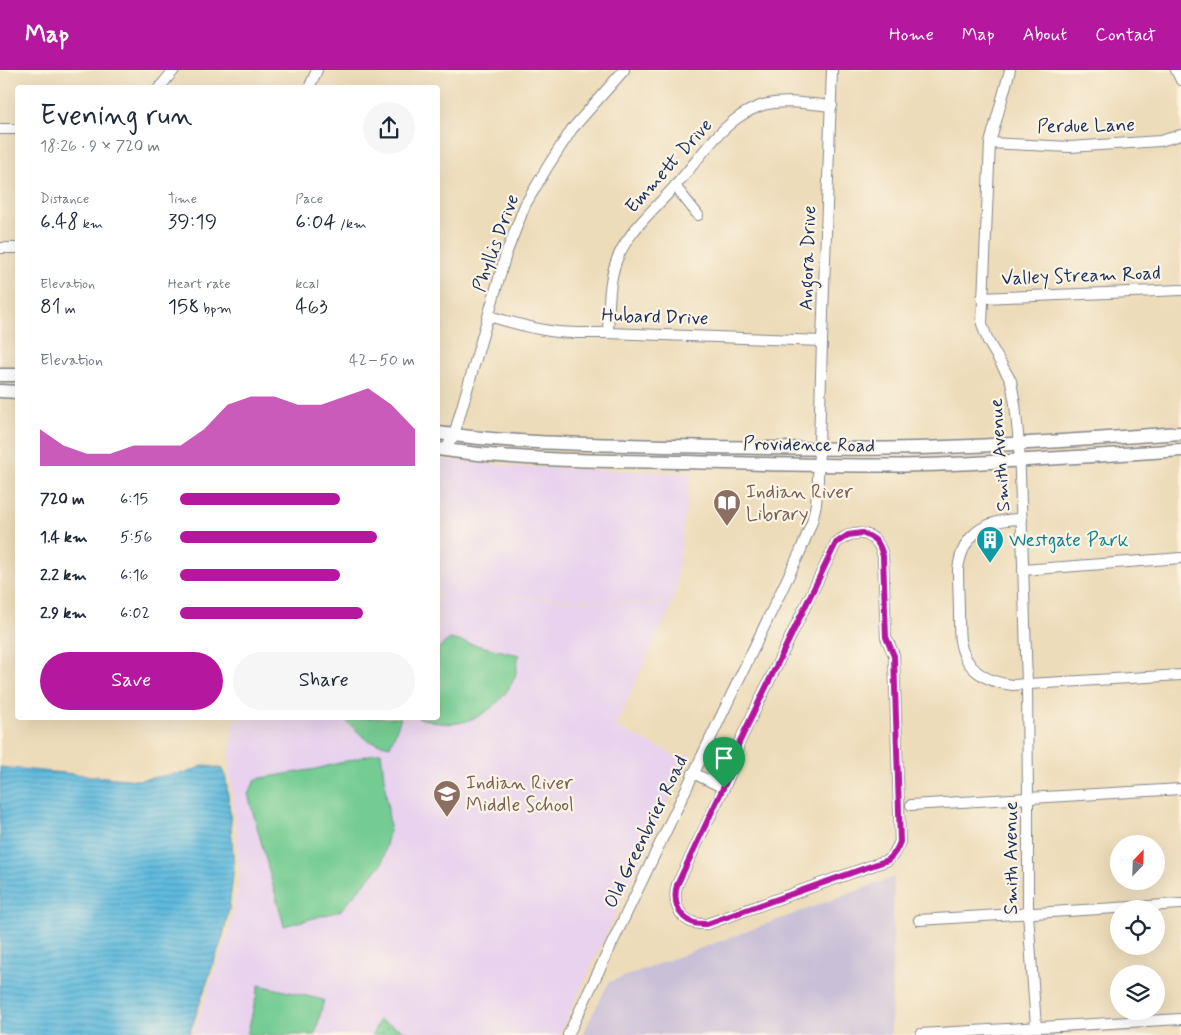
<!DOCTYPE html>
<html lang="en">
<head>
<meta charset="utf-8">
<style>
  :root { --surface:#fff; --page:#f6f6f7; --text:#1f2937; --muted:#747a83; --accent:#b5179e }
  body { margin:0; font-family:Mynerve,sans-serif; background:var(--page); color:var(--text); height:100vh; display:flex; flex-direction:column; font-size:19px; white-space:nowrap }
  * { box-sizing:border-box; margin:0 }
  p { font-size:16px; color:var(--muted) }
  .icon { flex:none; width:28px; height:28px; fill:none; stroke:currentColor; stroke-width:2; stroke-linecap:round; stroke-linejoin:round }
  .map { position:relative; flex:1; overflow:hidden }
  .side { position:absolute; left:15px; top:15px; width:425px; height:635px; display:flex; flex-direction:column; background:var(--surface); border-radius:5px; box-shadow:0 5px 20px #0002 }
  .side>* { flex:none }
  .needle { width:32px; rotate:23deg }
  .fabs { position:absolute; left:1110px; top:765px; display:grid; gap:10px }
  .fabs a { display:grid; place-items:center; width:55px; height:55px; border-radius:50%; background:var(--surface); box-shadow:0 5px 20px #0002; font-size:25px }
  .pin { position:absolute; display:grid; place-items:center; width:42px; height:42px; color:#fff; margin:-51px -21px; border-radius:50% 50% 50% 0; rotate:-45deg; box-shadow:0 0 5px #0007 }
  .pin .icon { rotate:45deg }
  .round { display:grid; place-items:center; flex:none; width:52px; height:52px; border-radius:26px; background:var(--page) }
  .head { display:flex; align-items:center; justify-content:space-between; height:85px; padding:0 25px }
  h1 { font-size:28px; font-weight:600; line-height:38px }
  .metrics { display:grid; grid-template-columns:repeat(3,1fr); gap:8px; height:85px; padding:5px 25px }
  .metrics div { display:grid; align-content:center }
  .metrics b { font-size:21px; font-weight:600 }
  .metrics small { font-size:14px; font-weight:400 }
  .metrics p { font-size:14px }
  .chart { height:140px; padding:10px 25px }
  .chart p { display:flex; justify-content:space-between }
  .chart svg { width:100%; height:90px; margin-top:5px; fill:var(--accent); opacity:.7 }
  .primary-button { display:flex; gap:10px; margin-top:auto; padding:10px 25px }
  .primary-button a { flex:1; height:58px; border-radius:30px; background:var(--accent); color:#fff; font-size:20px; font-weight:600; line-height:58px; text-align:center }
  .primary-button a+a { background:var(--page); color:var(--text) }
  ul { padding:0 25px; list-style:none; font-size:16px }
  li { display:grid; grid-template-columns:80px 60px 1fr; align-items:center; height:38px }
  li i { height:12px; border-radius:6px; background:var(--accent) }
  header { display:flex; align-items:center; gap:30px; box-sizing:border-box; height:70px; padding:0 25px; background:var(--accent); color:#fff }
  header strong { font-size:24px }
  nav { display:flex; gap:28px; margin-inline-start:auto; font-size:18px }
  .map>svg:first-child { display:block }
  .built { fill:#e8d2ee }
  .industrial { fill:#c9bfd7 }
  .grass { fill:url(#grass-dots); stroke:#487e78 }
  .pitch { fill:#75cc92; stroke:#487e78 }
  .water { fill:url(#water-rules); stroke:#3d749e }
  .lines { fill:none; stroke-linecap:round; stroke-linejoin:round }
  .minor-casing { stroke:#84868c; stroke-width:12 }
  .major-casing { stroke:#84868c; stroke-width:15 }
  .minor { stroke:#fff; stroke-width:10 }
  .major { stroke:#fff; stroke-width:12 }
  .route-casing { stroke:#fff; stroke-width:10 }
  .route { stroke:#b5179e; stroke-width:6 }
  .labels { text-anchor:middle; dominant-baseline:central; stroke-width:4.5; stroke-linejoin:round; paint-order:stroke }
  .street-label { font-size:19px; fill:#1b2f5e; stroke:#fcf5e5 }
  .education-label { font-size:19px; fill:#785e54; stroke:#fcf5e5; text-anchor:start }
  .culture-label { font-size:19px; fill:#0d838f; stroke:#fcf5e5; text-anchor:start }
</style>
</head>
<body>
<header>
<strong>Map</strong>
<nav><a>Home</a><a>Map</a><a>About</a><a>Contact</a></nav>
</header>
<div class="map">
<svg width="1181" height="965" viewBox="0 0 1181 965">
  <defs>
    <pattern id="grass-dots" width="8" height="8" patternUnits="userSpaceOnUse" patternTransform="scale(1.25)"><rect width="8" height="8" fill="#75cc92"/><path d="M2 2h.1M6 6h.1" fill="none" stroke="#5fa67a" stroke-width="1.8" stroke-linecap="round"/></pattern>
    <pattern id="water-rules" width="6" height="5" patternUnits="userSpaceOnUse" patternTransform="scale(1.25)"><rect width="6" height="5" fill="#5fbadd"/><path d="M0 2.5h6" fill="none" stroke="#4e98b6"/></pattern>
  </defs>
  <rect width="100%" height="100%" fill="#fcf5e5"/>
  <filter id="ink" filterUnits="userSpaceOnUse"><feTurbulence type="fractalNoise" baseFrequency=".02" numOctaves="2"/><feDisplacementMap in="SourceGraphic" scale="10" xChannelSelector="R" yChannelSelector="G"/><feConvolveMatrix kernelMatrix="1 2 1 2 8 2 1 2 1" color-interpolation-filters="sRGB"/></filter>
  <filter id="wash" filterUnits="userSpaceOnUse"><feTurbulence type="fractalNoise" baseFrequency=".0096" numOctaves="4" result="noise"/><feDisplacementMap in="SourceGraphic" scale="20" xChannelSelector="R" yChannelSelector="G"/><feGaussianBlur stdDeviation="1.12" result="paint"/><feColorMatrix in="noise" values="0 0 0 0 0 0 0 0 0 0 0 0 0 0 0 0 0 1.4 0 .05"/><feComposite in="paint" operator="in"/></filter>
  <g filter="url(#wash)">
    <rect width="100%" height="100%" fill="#eddcb9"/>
    <polygon class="built" points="438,388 463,392 519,397 691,403 673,534 502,526 504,553 503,527 672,535 615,656 676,686 690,684 559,965 414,965 379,950 372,965 192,965 228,865 240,805 229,690 234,648 438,648 438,560 504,563 438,560"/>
    <polygon class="industrial" points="894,807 891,965 582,965 609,912"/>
    <polygon class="grass" points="379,950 414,965 372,965"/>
    <g class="pitch">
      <path d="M450 569 519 585C517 593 517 604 513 611 500 637 470 658 441 653 433 652 425 649 418 648H438V578Z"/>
      <polygon points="343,648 401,648 390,676 368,671"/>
      <polygon points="381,682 390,757 382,794 340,841 284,856 248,724 256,709 316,699"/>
      <polygon points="259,915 324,930 315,965 247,965"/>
    </g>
    <polygon class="water" points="204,695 222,699 226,709 230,742 234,797 229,839 223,866 189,965 0,965 0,697 137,710 189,702"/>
  </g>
  <g filter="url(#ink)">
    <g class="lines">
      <defs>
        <g id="minor">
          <polyline points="1010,0 990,73 982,254 988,271 1011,311 1015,334 1019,374 1027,613 1028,729 1028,843 1036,957"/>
          <polyline points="1176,0 1181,10"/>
          <polyline points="159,18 174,0"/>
          <polyline points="309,18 317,0"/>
          <polyline points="0,59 18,59"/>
          <polyline points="990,73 1070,77 1160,71 1181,65"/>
          <polyline points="675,116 698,145"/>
          <polyline points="0,178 18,178"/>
          <polyline points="982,228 1181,220"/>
          <path d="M489 246C509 252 529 258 550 261 569 264 589 263 608 263L822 271"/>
          <path d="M608 263C609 242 608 219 614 198 623 165 653 141 675 116 695 94 712 67 736 49 744 43 754 38 763 35 785 29 810 34 832 36"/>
          <polyline points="445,380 454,365 506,184 525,135 548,96 572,59 624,0"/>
          <path d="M1022 449C987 449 962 463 958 500 958 515 959 529 959 543 959 552 959 562 960 571 965 599 985 612 1012 615L1181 605"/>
          <polyline points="1023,500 1181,488"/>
          <path d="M693 703 724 718 736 691 738 675 836 473C840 470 845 466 850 465 868 460 879 469 883 486L886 567 894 585 900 772 893 785 888 790 707 854C703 854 698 854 694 853 677 847 673 830 677 815L724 718"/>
          <polyline points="911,735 1181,719"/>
          <polyline points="919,850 1181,834"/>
          <polyline points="921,964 1181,949"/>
          <polyline points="568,965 800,482 812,452 816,434 818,410 822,271 832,0"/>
        </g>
        <g id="major">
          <polyline points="0,305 18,305"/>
          <polyline points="0,321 18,322"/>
          <path d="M438 363C515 374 593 374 671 376 753 378 835 380 917 378 1005 376 1093 369 1181 363"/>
          <path d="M438 379C520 391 603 391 686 392 766 394 845 397 924 395 1010 392 1096 386 1181 380"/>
        </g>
      </defs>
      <use href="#minor" class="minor-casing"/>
      <use href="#major" class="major-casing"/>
      <use href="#minor" class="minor"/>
      <use href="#major" class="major"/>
    </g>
  </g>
  <g class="lines" filter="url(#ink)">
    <defs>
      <path id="route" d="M862 463C876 469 879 471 883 486L886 567 894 586 900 772C897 780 894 785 888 790L707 854C703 854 698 854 694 853 677 847 673 830 677 815L736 691 738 675 836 473 848 465Z"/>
    </defs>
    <use href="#route" class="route-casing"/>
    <use href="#route" class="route"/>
  </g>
  <defs>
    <symbol id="library-pin" viewBox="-11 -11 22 30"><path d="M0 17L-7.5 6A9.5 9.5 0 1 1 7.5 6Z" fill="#8d6e63" stroke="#fcf5e5"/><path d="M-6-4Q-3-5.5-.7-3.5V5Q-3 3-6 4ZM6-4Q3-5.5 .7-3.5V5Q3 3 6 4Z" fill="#fff"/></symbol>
    <symbol id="building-pin" viewBox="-11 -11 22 30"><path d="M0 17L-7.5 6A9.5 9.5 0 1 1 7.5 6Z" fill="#0f9aa8" stroke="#fcf5e5"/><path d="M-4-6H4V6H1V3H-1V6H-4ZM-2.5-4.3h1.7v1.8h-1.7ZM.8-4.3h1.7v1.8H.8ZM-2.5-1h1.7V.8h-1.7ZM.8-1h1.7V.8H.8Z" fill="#fff"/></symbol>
    <symbol id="school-pin" viewBox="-11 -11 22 30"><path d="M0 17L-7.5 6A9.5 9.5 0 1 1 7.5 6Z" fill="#8d6e63" stroke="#fcf5e5"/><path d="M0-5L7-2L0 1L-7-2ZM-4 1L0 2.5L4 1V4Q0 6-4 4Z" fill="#fff"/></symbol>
  </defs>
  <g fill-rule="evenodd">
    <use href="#library-pin" x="711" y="417" width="32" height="43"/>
    <use href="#building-pin" x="974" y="454" width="32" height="43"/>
    <use href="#school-pin" x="431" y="708" width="32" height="43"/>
  </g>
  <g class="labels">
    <g class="street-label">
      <text transform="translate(1086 56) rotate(-1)">Perdue Lane</text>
      <text transform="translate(669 96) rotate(-48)">Emmett Drive</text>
      <text transform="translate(496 173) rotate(-70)">Phyllis Drive</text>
      <text transform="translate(808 188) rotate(-88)">Angora Drive</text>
      <text transform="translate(1081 206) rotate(-2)">Valley Stream Road</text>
      <text transform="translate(655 247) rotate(2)">Hubard Drive</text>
      <text transform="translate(809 375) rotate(1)">Providence Road</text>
      <text transform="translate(1000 385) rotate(-94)">Smith Avenue</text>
      <text transform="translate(646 762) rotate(-64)">Old Greenbrier Road</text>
      <text transform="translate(1011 788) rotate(-90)">Smith Avenue</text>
    </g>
    <g class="education-label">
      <text x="746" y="422">Indian River<tspan x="746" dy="22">Library</tspan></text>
      <text x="466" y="713">Indian River<tspan x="466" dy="22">Middle School</tspan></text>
    </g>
    <g class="culture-label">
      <text x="1009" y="470">Westgate Park</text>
    </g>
  </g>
</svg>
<div class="fabs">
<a><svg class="needle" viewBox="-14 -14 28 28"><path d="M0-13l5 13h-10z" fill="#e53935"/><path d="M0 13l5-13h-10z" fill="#747a83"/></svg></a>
<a><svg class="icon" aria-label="locate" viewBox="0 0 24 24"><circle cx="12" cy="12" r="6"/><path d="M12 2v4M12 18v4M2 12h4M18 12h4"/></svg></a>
<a><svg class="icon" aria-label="layers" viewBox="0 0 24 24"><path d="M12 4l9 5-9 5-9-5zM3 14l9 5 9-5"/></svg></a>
</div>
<div class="pin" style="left:724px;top:718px;background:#1e9e55"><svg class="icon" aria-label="arrive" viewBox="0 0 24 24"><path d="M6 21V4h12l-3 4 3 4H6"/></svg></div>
<section class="side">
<div class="head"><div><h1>Evening run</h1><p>18:26 · 9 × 720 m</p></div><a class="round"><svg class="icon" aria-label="share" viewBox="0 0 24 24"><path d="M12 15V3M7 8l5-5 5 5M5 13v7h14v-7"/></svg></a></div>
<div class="metrics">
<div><p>Distance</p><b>6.48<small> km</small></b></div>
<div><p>Time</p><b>39:19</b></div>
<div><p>Pace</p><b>6:04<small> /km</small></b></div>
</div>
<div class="metrics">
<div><p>Elevation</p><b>81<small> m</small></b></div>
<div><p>Heart rate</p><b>158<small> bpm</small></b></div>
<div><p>kcal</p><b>463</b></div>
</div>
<div class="chart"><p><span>Elevation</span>42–50 m</p>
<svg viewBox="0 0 160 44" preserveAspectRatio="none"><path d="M0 44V26L10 34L20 38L30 38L40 34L50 34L60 34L70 26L80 14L90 10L100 10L110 14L120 14L130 10L140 6L150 14L160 26V44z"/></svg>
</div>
<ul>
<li><b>720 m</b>6:15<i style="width:68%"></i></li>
<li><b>1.4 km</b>5:56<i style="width:84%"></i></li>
<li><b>2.2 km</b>6:16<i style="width:68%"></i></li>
<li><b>2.9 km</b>6:02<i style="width:78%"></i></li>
</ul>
<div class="primary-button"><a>Save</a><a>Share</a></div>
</section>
</div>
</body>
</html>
